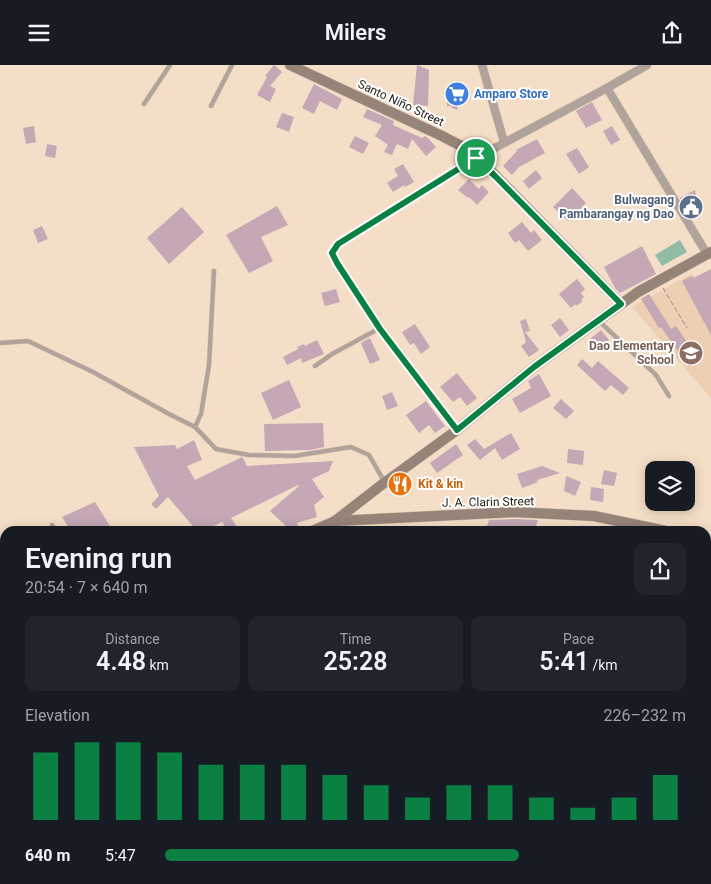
<!DOCTYPE html>
<html lang="en">
<head>
<meta charset="utf-8">
<style>
  :root { --surface:#171b24; --page:#20242c; --text:#f1f3f6; --muted:#9ea1a6; --accent:#0b8043 }
  body { margin:0; font-family:Roboto,sans-serif; background:var(--page); color:var(--text); height:100vh; display:flex; flex-direction:column; font-size:19px; white-space:nowrap }
  * { box-sizing:border-box; margin:0 }
  p { font-size:16px; color:var(--muted) }
  .icon { flex:none; width:28px; height:28px; fill:none; stroke:currentColor; stroke-width:2; stroke-linecap:round; stroke-linejoin:round }
  .map { position:relative; flex:1; overflow:hidden }
  .drawer { position:absolute; left:0px; top:461px; width:711px; height:359px; display:flex; flex-direction:column; background:var(--surface); border-radius:15px 15px 0 0; box-shadow:0 2px 12px #0003 }
  .drawer>* { flex:none }
  .fabs { position:absolute; left:645px; top:396px; display:grid; gap:10px }
  .fabs a { display:grid; place-items:center; width:50px; height:50px; border-radius:10px; background:var(--surface); box-shadow:0 2px 12px #0003; font-size:25px }
  .pin { position:absolute; display:grid; place-items:center; width:42px; height:42px; color:#fff; margin:-21px; border:2px solid #fff; border-radius:50%; box-shadow:0 1px 5px #0007 }
  .round { display:grid; place-items:center; flex:none; width:52px; height:52px; border-radius:10px; background:var(--page) }
  .overview { display:flex; align-items:center; justify-content:space-between; height:85px; padding:0 25px }
  h1 { font-size:28px; font-weight:600; line-height:38px }
  .figures { display:grid; grid-template-columns:repeat(3,1fr); gap:8px; height:85px; padding:5px 25px }
  .figures div { display:grid; align-content:center; border-radius:10px; background:var(--page); text-align:center }
  .figures b { font-size:25px; font-weight:600 }
  .figures small { font-size:14px; font-weight:400 }
  .figures p { font-size:14px }
  .chart { height:140px; padding:10px 25px }
  .chart p { display:flex; justify-content:space-between }
  .chart svg { width:100%; height:90px; margin-top:5px; stroke:var(--accent); stroke-width:6 }
  ul { padding:0 25px; list-style:none; font-size:16px }
  li { display:grid; grid-template-columns:80px 60px 1fr; align-items:center; height:38px }
  li i { height:12px; border-radius:6px; background:var(--accent) }
  header { display:flex; justify-content:space-between; align-items:center; height:65px; padding:0 25px; background:var(--surface); font-size:22px; font-weight:600 }
  .map>svg:first-child { display:block }
  .built { fill:#edcfb3 }
  .green { fill:#93bca7 }
  .building { fill:#c5a7b5 }
  .lines { fill:none; stroke-linecap:round; stroke-linejoin:round }
  .lane-casing { stroke:#cfbba7; stroke-width:5 }
  .street-casing { stroke:#cfbba7; stroke-width:9 }
  .secondary-casing { stroke:#cfbba7; stroke-width:11 }
  .path { stroke:#9f8e7d; stroke-width:1; stroke-dasharray:5 2.5; stroke-linecap:butt }
  .lane { stroke:#afa39c; stroke-width:4 }
  .street { stroke:#afa39c; stroke-width:8 }
  .secondary { stroke:#968479; stroke-width:10 }
  .route-casing { stroke:#fff; stroke-width:10 }
  .route { stroke:#0b8043; stroke-width:6 }
  .labels { text-anchor:middle; dominant-baseline:central; stroke-width:4; stroke-linejoin:round; paint-order:stroke }
  .shop-label { font-size:12px; font-weight:bold; fill:#366cbe; stroke:#fff; text-anchor:start }
  .street-label { font-size:12px; fill:#241c14; stroke:#fff }
  .service-label { font-size:12px; font-weight:bold; fill:#4e5e75; stroke:#fff; text-anchor:end }
  .education-label { font-size:12px; font-weight:bold; fill:#785e54; stroke:#fff; text-anchor:end }
  .food-label { font-size:12px; font-weight:bold; fill:#c56008; stroke:#fff; text-anchor:start }
</style>
</head>
<body>
<header><svg class="icon" aria-label="menu" viewBox="0 0 24 24"><path d="M4 6h16M4 12h16M4 18h16"/></svg>Milers<svg class="icon" aria-label="share" viewBox="0 0 24 24"><path d="M12 15V3M7 8l5-5 5 5M5 13v7h14v-7"/></svg></header>
<div class="map">
<svg width="711" height="819" viewBox="0 0 711 819">
  <rect width="100%" height="100%" fill="#f5dec7"/>
  <polygon class="built" points="692,208 711,241 711,333 632,242"/>
  <polygon class="green" points="680,175 687,187 662,201 655,190"/>
  <g class="building">
    <polygon points="274,0 282,7 270,21 276,24 270,37 257,30 267,12 265,11"/>
    <polygon points="417,0 429,5 428,41 413,40"/>
    <polygon points="314,19 342,34 337,45 320,36 314,49 302,43"/>
    <polygon points="451,21 460,22 465,30 465,37 459,37 457,45 452,43 451,41 447,41 447,29 449,30"/>
    <polygon points="592,37 602,55 586,63 576,46"/>
    <polygon points="367,44 394,56 393,60 422,73 425,71 427,72 436,82 426,91 412,74 408,84 397,79 392,90 384,87 388,80 375,71 382,60 363,52"/>
    <polygon points="282,48 294,52 289,67 276,62"/>
    <polygon points="34,61 36,77 26,79 23,63"/>
    <polygon points="612,61 620,75 611,80 603,66"/>
    <polygon points="355,71 369,78 363,89 349,82"/>
    <polygon points="537,74 545,88 519,102 512,110 503,101 517,86 516,85"/>
    <polygon points="47,79 57,81 55,93 45,91"/>
    <polygon points="577,83 589,102 579,109 566,89"/>
    <polygon points="403,99 414,117 405,122 404,120 393,127 387,118 398,111 394,104"/>
    <polygon points="536,105 542,113 529,124 523,116"/>
    <polygon points="469,114 479,124 482,120 489,127 477,140 469,132 468,133 458,125"/>
    <polygon points="572,123 586,138 568,156 553,142"/>
    <polygon points="695,125 699,150 692,154 680,133"/>
    <polygon points="277,141 288,160 261,172 273,196 249,208 226,170"/>
    <polygon points="182,142 204,167 169,199 147,173"/>
    <polygon points="522,157 531,168 534,165 542,175 528,186 519,175 515,178 508,168"/>
    <polygon points="42,161 48,174 38,178 33,165"/>
    <polygon points="642,181 656,209 620,228 615,223 604,202"/>
    <polygon points="711,204 711,270 682,216 692,211 693,213"/>
    <polygon points="577,214 585,224 581,228 584,232 581,235 582,237 576,241 575,239 571,243 559,229"/>
    <polygon points="336,224 340,237 325,241 321,228"/>
    <polygon points="649,229 671,264 676,261 687,277 684,278 696,297 689,302 661,262 659,263 641,234"/>
    <polygon points="560,253 569,265 560,272 551,260"/>
    <polygon points="526,254 530,266 525,267 539,285 529,292 521,281 526,277 520,256"/>
    <polygon points="415,259 430,282 421,289 414,278 410,280 402,267"/>
    <polygon points="601,265 609,275 598,284 590,274"/>
    <polygon points="370,273 380,295 370,299 361,278"/>
    <polygon points="317,275 324,289 302,298 301,293 287,300 283,292 298,284 297,282 304,279 305,281"/>
    <polygon points="582,294 592,303 598,296 629,323 623,330 611,320 605,326 577,300"/>
    <polygon points="457,308 477,333 467,341 460,332 453,337 440,322"/>
    <polygon points="539,309 551,331 520,348 512,334 531,323 528,316"/>
    <polygon points="289,315 301,342 273,355 261,328"/>
    <polygon points="392,327 398,341 387,345 382,331"/>
    <polygon points="561,334 574,346 566,354 553,343"/>
    <polygon points="426,336 445,361 435,368 429,360 419,368 406,350"/>
    <polygon points="323,358 324,382 310,385 265,386 264,359"/>
    <polygon points="511,368 520,384 502,395 495,383 480,395 467,380 475,374 484,384"/>
    <polygon points="194,375 202,395 187,401 195,415 242,392 243,393 247,401 333,396 329,406 312,414 324,432 314,440 317,452 297,458 298,461 289,464 270,446 299,421 298,420 231,453 240,466 228,466 222,457 203,466 197,466 168,432 156,444 151,439 159,431 134,382 175,380 177,384"/>
    <polygon points="456,379 463,390 437,408 430,398"/>
    <polygon points="568,384 584,386 583,400 567,398"/>
    <polygon points="542,401 560,408 537,415 538,417 522,423 517,409"/>
    <polygon points="604,405 617,408 614,421 601,419"/>
    <polygon points="566,411 581,417 575,431 564,426"/>
    <polygon points="591,422 604,424 603,437 590,435"/>
    <polygon points="95,437 113,466 71,466 62,452"/>
    <polygon points="514,454 538,455 534,466 485,466 489,455"/>
  </g>
  <g class="lines">
    <defs>
      <g id="lane">
        <polyline points="144,39 170,0"/>
        <polyline points="211,41 232,0"/>
        <polyline points="599,256 656,310 669,331"/>
        <polyline points="0,278 28,276 93,307 169,349 195,362 216,384 249,390 294,391 351,382 369,390 384,416"/>
        <polyline points="315,301 332,289 380,263"/>
        <polyline points="195,362 201,349 209,300 214,206"/>
        <polyline points="52,460 56,466"/>
        <polyline points="142,815 146,817"/>
      </g>
      <g id="street">
        <polyline points="482,0 504,77"/>
        <polyline points="607,23 707,189"/>
        <polyline points="457,365 380,263 337,199 332,188 338,179 476,93 607,23 647,0"/>
        <polyline points="52,815 52,819"/>
      </g>
      <g id="secondary">
        <polyline points="290,0 442,71 467,84 497,112 621,239"/>
        <polyline points="335,456 384,418 457,365 534,302 638,227 711,187"/>
        <polyline points="312,466 335,456 514,447 594,451 666,466"/>
        <polyline points="706,480 711,482"/>
        <polyline points="0,575 5,575"/>
      </g>
    </defs>
    <use href="#lane" class="lane-casing"/>
    <use href="#street" class="street-casing"/>
    <use href="#secondary" class="secondary-casing"/>
    <g class="path">
      <polyline points="663,223 687,263"/>
      <polyline points="655,819 656,815"/>
    </g>
    <use href="#lane" class="lane"/>
    <use href="#street" class="street"/>
    <use href="#secondary" class="secondary"/>
  </g>
  <g class="lines">
    <defs>
      <polygon id="route" points="476,93 496,112 621,239 534,302 457,365 380,264 337,198 332,188 338,179"/>
    </defs>
    <use href="#route" class="route-casing"/>
    <use href="#route" class="route"/>
  </g>
  <defs>
    <symbol id="supermarket-disc" viewBox="-11 -11 22 22"><circle r="9.5" fill="#3f7fe0" stroke="#fff"/><path d="M-6-5.5h2.5l.6 2H6L4.5 2H-2.5L-4.4-4H-6ZM-1.5 3.2a1.3 1.3 0 1 0 .1 0ZM3 3.2a1.3 1.3 0 1 0 .1 0Z" fill="#fff"/></symbol>
    <symbol id="civic-disc" viewBox="-11 -11 22 22"><circle r="9.5" fill="#5c6f8a" stroke="#fff"/><path d="M-.6-6.5H3V-4.5H.6V-3L4-1V1h2V6H-6V1h2V-1L-.6-3ZM-1.2 2.5V6h2.4V2.5Z" fill="#fff"/></symbol>
    <symbol id="school-disc" viewBox="-11 -11 22 22"><circle r="9.5" fill="#8d6e63" stroke="#fff"/><path d="M0-5L7-2L0 1L-7-2ZM-4 1L0 2.5L4 1V4Q0 6-4 4Z" fill="#fff"/></symbol>
    <symbol id="restaurant-disc" viewBox="-11 -11 22 22"><circle r="9.5" fill="#e8710a" stroke="#fff"/><path d="M-5-6h1v4h1v-4h1v4h1v-4h1v5L-1.5 .5V6h-2V.5L-5-1ZM5-6V6H3V1.5H1.5Q1.5-4 5-6Z" fill="#fff"/></symbol>
  </defs>
  <g fill-rule="evenodd">
    <use href="#supermarket-disc" x="443" y="15" width="28" height="28"/>
    <use href="#civic-disc" x="677" y="128" width="28" height="28"/>
    <use href="#school-disc" x="677" y="274" width="28" height="28"/>
    <use href="#restaurant-disc" x="386" y="405" width="28" height="28"/>
  </g>
  <g class="labels">
    <g class="shop-label">
      <text x="474" y="29">Amparo Store</text>
    </g>
    <g class="street-label">
      <text transform="translate(401 38) rotate(25)">Santo Niño Street</text>
      <text transform="translate(488 437) rotate(-1)">J. A. Clarin Street</text>
    </g>
    <g class="service-label">
      <text x="674" y="135">Bulwagang<tspan x="674" dy="14">Pambarangay ng Dao</tspan></text>
    </g>
    <g class="education-label">
      <text x="674" y="281">Dao Elementary<tspan x="674" dy="14">School</tspan></text>
    </g>
    <g class="food-label">
      <text x="418" y="419">Kit &amp; kin</text>
    </g>
  </g>
</svg>
<div class="fabs">
<a><svg class="icon" aria-label="layers" viewBox="0 0 24 24"><path d="M12 4l9 5-9 5-9-5zM3 14l9 5 9-5"/></svg></a>
</div>
<div class="pin" style="left:476px;top:93px;background:#1e9e55"><svg class="icon" aria-label="arrive" viewBox="0 0 24 24"><path d="M6 21V4h12l-3 4 3 4H6"/></svg></div>
<section class="drawer">
<div class="overview"><div><h1>Evening run</h1><p>20:54 · 7 × 640 m</p></div><a class="round"><svg class="icon" aria-label="share" viewBox="0 0 24 24"><path d="M12 15V3M7 8l5-5 5 5M5 13v7h14v-7"/></svg></a></div>
<div class="figures">
<div><p>Distance</p><b>4.48<small> km</small></b></div>
<div><p>Time</p><b>25:28</b></div>
<div><p>Pace</p><b>5:41<small> /km</small></b></div>
</div>
<div class="chart"><p><span>Elevation</span>226–232 m</p>
<svg viewBox="0 0 160 44" preserveAspectRatio="none"><path d="M5 44V11M15 44V6M25 44V6M35 44V11M45 44V17M55 44V17M65 44V17M75 44V22M85 44V27M95 44V33M105 44V27M115 44V27M125 44V33M135 44V38M145 44V33M155 44V22"/></svg>
</div>
<ul>
<li><b>640 m</b>5:47<i style="width:68%"></i></li>
</ul>
</section>
</div>
</body>
</html>
